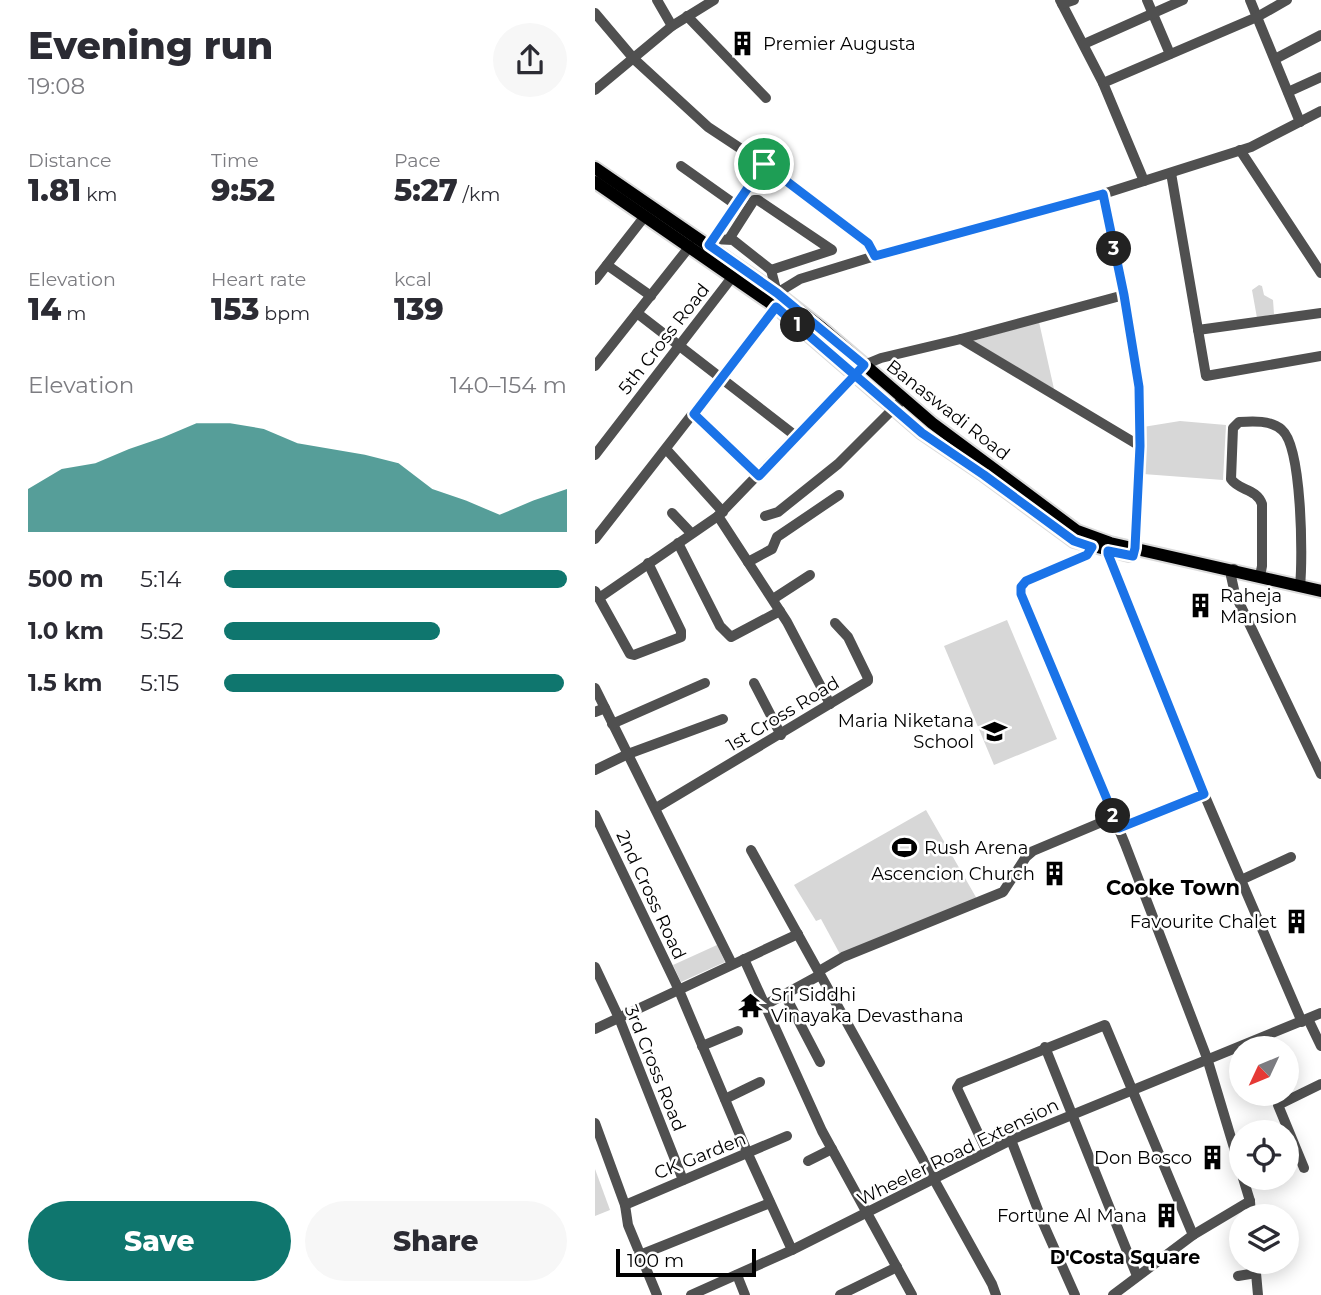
<!DOCTYPE html>
<html lang="en">
<head>
<meta charset="utf-8">
<style>
  :root { --surface:#fff; --page:#f7f7f7; --text:#2b2b33; --muted:#7c7c81; --accent:#0f766e }
  body { margin:0; font-family:Montserrat,sans-serif; background:var(--page); color:var(--text); height:100vh; display:flex; flex-direction:column; font-size:26px; white-space:nowrap }
  * { box-sizing:border-box; margin:0 }
  p { font-size:23px; color:var(--muted) }
  .icon { flex:none; width:38px; height:38px; fill:none; stroke:currentColor; stroke-width:2; stroke-linecap:round; stroke-linejoin:round }
  .map { position:relative; flex:1; overflow:hidden }
  .panel { display:flex; flex-direction:column; background:var(--surface); width:595px }
  .panel>* { flex:none }
  .needle { width:46px; rotate:226deg }
  .buttons { position:absolute; left:634px; top:1036px; display:grid; gap:14px }
  .buttons a { display:grid; place-items:center; width:70px; height:70px; border-radius:50%; background:var(--surface); box-shadow:0 4px 18px #0003; font-size:35px }
  .scale { position:absolute; left:21px; bottom:18px; width:140px; box-sizing:border-box; padding-left:7px; border:4px solid #000; border-top:0; font-size:19px; line-height:24px; white-space:nowrap; color:#000; -webkit-text-stroke:5px #fff; paint-order:stroke }
  .pin { position:absolute; display:grid; place-items:center; width:60px; height:60px; color:#fff; margin:-30px; border:4px solid #fff; border-radius:50%; box-shadow:0 2px 7px #0007 }
  .km { position:absolute; width:35px; height:35px; margin:-18px; border-radius:50%; background:#222; color:#fff; font-size:19px; line-height:35px; text-align:center }
  .round { display:grid; place-items:center; flex:none; width:74px; height:74px; border-radius:37px; background:var(--page) }
  .overview { display:flex; align-items:center; justify-content:space-between; height:119px; padding:0 28px }
  h1 { font-size:38px; font-weight:800; line-height:52px }
  .stats { display:grid; grid-template-columns:repeat(3,1fr); gap:10px; height:119px; padding:7px 28px }
  .stats div { display:grid; align-content:center }
  .stats b { font-size:30px; font-weight:800 }
  .stats small { font-size:19px; font-weight:400 }
  .stats p { font-size:19px }
  .chart { height:196px; padding:14px 28px }
  .chart p { display:flex; justify-content:space-between }
  .chart svg { width:100%; height:126px; margin-top:7px; fill:var(--accent); opacity:.7 }
  .cta { display:flex; gap:14px; margin-top:auto; padding:14px 28px }
  .cta a { flex:1; height:80px; border-radius:42px; background:var(--accent); color:#fff; font-size:28px; font-weight:800; line-height:80px; text-align:center }
  .cta a+a { background:var(--page); color:var(--text) }
  ul { padding:0 28px; list-style:none; font-size:23px }
  li { display:grid; grid-template-columns:112px 84px 1fr; align-items:center; height:52px }
  li i { height:18px; border-radius:9px; background:var(--accent) }
  main { display:flex; flex:1; min-height:0 }
  .map>svg:first-child { display:block }
  .green { fill:#d7d7d7 }
  .lines { fill:none; stroke-linecap:round; stroke-linejoin:round }
  .major-casing { stroke:#dbdbdb; stroke-width:16 }
  .minor { stroke:#505050; stroke-width:10 }
  .major { stroke:#000; stroke-width:12 }
  .route-casing { stroke:#fff; stroke-width:14 }
  .route { stroke:#1a73e8; stroke-width:9 }
  .labels { text-anchor:middle; dominant-baseline:central; stroke-width:5; stroke-linejoin:round; paint-order:stroke }
  .poi-label { font-size:18px; fill:#000; stroke:#fff; text-anchor:end }
  .street-label { font-size:18px; fill:#000; stroke:#fff }
  .neighbourhood-label { font-size:19px; font-weight:bold; fill:#000; stroke:#fff }
  .quarter-label { font-size:21px; font-weight:bold; fill:#000; stroke:#fff }
</style>
</head>
<body>
<main>
<section class="panel">
<div class="overview"><div><h1>Evening run</h1><p>19:08</p></div><a class="round"><svg class="icon" aria-label="share" viewBox="0 0 24 24"><path d="M12 15V3M7 8l5-5 5 5M5 13v7h14v-7"/></svg></a></div>
<div class="stats">
<div><p>Distance</p><b>1.81<small> km</small></b></div>
<div><p>Time</p><b>9:52</b></div>
<div><p>Pace</p><b>5:27<small> /km</small></b></div>
</div>
<div class="stats">
<div><p>Elevation</p><b>14<small> m</small></b></div>
<div><p>Heart rate</p><b>153<small> bpm</small></b></div>
<div><p>kcal</p><b>139</b></div>
</div>
<div class="chart"><p><span>Elevation</span>140–154 m</p>
<svg viewBox="0 0 160 44" preserveAspectRatio="none"><path d="M0 44V29L10 22L20 20L30 15L40 11L50 6L60 6L70 8L80 13L90 15L100 17L110 20L120 29L130 33L140 38L150 33L160 29V44z"/></svg>
</div>
<ul>
<li><b>500 m</b>5:14<i style="width:100%"></i></li>
<li><b>1.0 km</b>5:52<i style="width:63%"></i></li>
<li><b>1.5 km</b>5:15<i style="width:99%"></i></li>
</ul>
<div class="cta"><a>Save</a><a>Share</a></div>
</section>
<div class="map">
<svg width="726" height="1295" viewBox="0 0 726 1295">
  <rect width="100%" height="100%" fill="#fff"/>
  <g class="green">
    <polygon points="664,285 667,286 669,295 678,300 679,314 662,318 657,290"/>
    <polygon points="444,322 459,389 378,341"/>
    <polygon points="585,421 631,425 628,480 548,474 548,427"/>
    <polygon points="412,620 462,739 399,765 349,646"/>
    <polygon points="331,810 382,899 246,956 226,919 221,921 199,885"/>
    <polygon points="122,945 130,962 86,982 78,965"/>
    <polygon points="0,1169 15,1210 0,1216"/>
  </g>
  <g class="lines">
    <defs>
      <g id="major">
        <polyline points="0,168 182,293 227,328 337,423 482,531 515,543 726,591"/>
        <polyline points="0,182 181,307 327,433 389,475 479,541 534,555"/>
      </g>
    </defs>
    <use href="#major" class="major-casing"/>
    <g class="minor">
      <polyline points="62,0 77,26"/>
      <polyline points="465,0 508,83 549,181"/>
      <polyline points="552,0 575,54"/>
      <polyline points="655,0 705,122"/>
      <polyline points="467,4 479,0"/>
      <polyline points="0,13 39,59 113,127 169,164 273,243 280,256"/>
      <polyline points="92,16 171,98"/>
      <polyline points="489,44 588,0"/>
      <polyline points="680,59 726,35"/>
      <polyline points="508,83 662,17 692,0"/>
      <polyline points="0,90 77,26 119,0"/>
      <polyline points="693,92 726,77"/>
      <polyline points="645,150 726,273"/>
      <polyline points="86,166 141,205"/>
      <polyline points="576,173 611,376 726,356"/>
      <polyline points="508,194 529,295 544,388 545,446"/>
      <polyline points="118,239 138,240 176,270 182,293 205,279 280,256 508,194 656,147 726,111"/>
      <polyline points="134,239 159,200 163,200 237,250 176,270"/>
      <polyline points="116,242 169,164"/>
      <polyline points="12,265 56,296"/>
      <polyline points="0,280 50,216"/>
      <polyline points="42,313 202,437"/>
      <polyline points="603,330 726,313"/>
      <polyline points="366,339 545,446 538,555"/>
      <polyline points="0,366 95,246"/>
      <polyline points="99,414 164,476"/>
      <polyline points="71,449 128,512"/>
      <polyline points="0,455 138,276"/>
      <polyline points="77,513 96,533"/>
      <polyline points="123,516 192,622 235,704"/>
      <polyline points="170,516 183,512 243,464 308,399"/>
      <polyline points="0,539 181,307"/>
      <polyline points="500,540 492,555 431,581 426,587 426,594 530,844 612,1058 646,1171"/>
      <polyline points="83,543 125,626 136,637 185,611"/>
      <polyline points="513,551 609,794 707,1022"/>
      <polyline points="153,562 177,549 182,537 244,495"/>
      <polyline points="639,569 636,576 640,594 726,774"/>
      <path d="M665 576 667 566V504C661 488 644 491 636 479L638 428 644 422C658 421 676 420 687 430 707 447 708 558 705 586"/>
      <polyline points="0,591 35,654 39,655 86,637 86,631 53,563"/>
      <polyline points="4,598 123,516 269,365 286,358 366,339 529,295"/>
      <polyline points="178,599 215,575"/>
      <polyline points="159,683 186,735"/>
      <polyline points="0,688 137,964"/>
      <polyline points="0,712 10,708"/>
      <polyline points="17,724 110,683"/>
      <polyline points="0,770 33,754 128,719"/>
      <polyline points="61,808 273,681 273,678 253,637 240,623"/>
      <polyline points="0,815 83,988 153,1154 197,1250"/>
      <polyline points="524,828 609,794"/>
      <polyline points="156,850 397,1284 401,1295"/>
      <polyline points="646,880 696,857"/>
      <polyline points="149,959 227,1131 317,1295"/>
      <polyline points="0,967 24,1018 88,1180"/>
      <polyline points="224,971 248,957 408,892 431,857 438,851 519,817"/>
      <polyline points="190,995 225,1062"/>
      <polyline points="170,1005 225,975"/>
      <polyline points="713,1019 726,1046"/>
      <polyline points="0,1029 203,934"/>
      <polyline points="107,1046 143,1031"/>
      <polyline points="450,1047 542,1276"/>
      <polyline points="130,1099 165,1082"/>
      <polyline points="0,1123 30,1205 33,1225 62,1295"/>
      <polyline points="416,1140 448,1223 480,1295"/>
      <polyline points="392,1152 362,1088 365,1083 510,1025 598,1235"/>
      <polyline points="213,1161 237,1149"/>
      <polyline points="709,1168 683,1105 726,1084"/>
      <polyline points="648,1178 655,1201 656,1216"/>
      <polyline points="30,1205 192,1136"/>
      <polyline points="45,1255 175,1203"/>
      <polyline points="660,1262 663,1295"/>
      <polyline points="142,1275 150,1295"/>
      <polyline points="643,1276 661,1273"/>
      <polyline points="96,1295 197,1250 416,1140 726,1013"/>
      <polyline points="245,1295 302,1267"/>
      <polyline points="518,1295 598,1235 655,1201"/>
    </g>
    <use href="#major" class="major"/>
  </g>
  <g class="lines">
    <defs>
      <polyline id="route" points="169,164 114,245 182,293 269,365 261,374 164,476 99,414 181,307 327,433 389,475 479,541 497,547 492,555 431,581 426,587 426,594 524,828 609,794 513,554 513,551 538,556 540,548 545,446 544,387 529,295 508,194 280,256 273,243 169,164"/>
    </defs>
    <use href="#route" class="route-casing"/>
    <use href="#route" class="route"/>
  </g>
  <defs>
    <symbol id="building-bare" viewBox="-9 -9 18 18"><path d="M-4-6H4V6H1V3H-1V6H-4ZM-2.5-4.3h1.7v1.8h-1.7ZM.8-4.3h1.7v1.8H.8ZM-2.5-1h1.7V.8h-1.7ZM.8-1h1.7V.8H.8Z" fill="#000" stroke="#fff" stroke-width="2.5" paint-order="stroke"/></symbol>
    <symbol id="school-bare" viewBox="-9 -9 18 18"><path d="M0-5L7-2L0 1L-7-2ZM-4 1L0 2.5L4 1V4Q0 6-4 4Z" fill="#000" stroke="#fff" stroke-width="2.5" paint-order="stroke"/></symbol>
    <symbol id="stadium-bare" viewBox="-9 -9 18 18"><path d="M0-5a6.5 5 0 1 0 0 10a6.5 5 0 1 0 0-10ZM-3.5-1.8h7v3.6h-7Z" fill="#000" stroke="#fff" stroke-width="2.5" paint-order="stroke"/></symbol>
    <symbol id="temple-bare" viewBox="-9 -9 18 18"><path d="M0-6L5-2H3V0L6.5 2.5H4V6H1.5V3h-3V6H-4V2.5H-6.5L-3 0V-2H-5Z" fill="#000" stroke="#fff" stroke-width="2.5" paint-order="stroke"/></symbol>
  </defs>
  <g fill-rule="evenodd">
    <use href="#building-bare" x="130" y="26" width="35" height="35"/>
    <use href="#building-bare" x="588" y="588" width="35" height="35"/>
    <use href="#school-bare" x="382" y="714" width="35" height="35"/>
    <use href="#stadium-bare" x="292" y="830" width="35" height="35"/>
    <use href="#building-bare" x="442" y="856" width="35" height="35"/>
    <use href="#building-bare" x="684" y="904" width="35" height="35"/>
    <use href="#temple-bare" x="138" y="988" width="35" height="35"/>
    <use href="#building-bare" x="600" y="1140" width="35" height="35"/>
    <use href="#building-bare" x="554" y="1198" width="35" height="35"/>
  </g>
  <g class="labels">
    <g class="poi-label">
      <text x="168" y="44" text-anchor="start">Premier Augusta</text>
      <text x="625" y="596" text-anchor="start">Raheja<tspan x="625" dy="21">Mansion</tspan></text>
      <text x="379" y="721">Maria Niketana<tspan x="379" dy="21">School</tspan></text>
      <text x="329" y="848" text-anchor="start">Rush Arena</text>
      <text x="440" y="874">Ascencion Church</text>
      <text x="682" y="922">Favourite Chalet</text>
      <text x="176" y="995" text-anchor="start">Sri Siddhi<tspan x="176" dy="21">Vinayaka Devasthana</tspan></text>
      <text x="597" y="1158">Don Bosco</text>
      <text x="552" y="1216">Fortune Al Mana</text>
    </g>
    <g class="street-label">
      <text transform="translate(69 339) rotate(-52)">5th Cross Road</text>
      <text transform="translate(353 410) rotate(38)">Banaswadi Road</text>
      <text transform="translate(188 714) rotate(-31)">1st Cross Road</text>
      <text transform="translate(56 895) rotate(65)">2nd Cross Road</text>
      <text transform="translate(60 1068) rotate(68)">3rd Cross Road</text>
      <text transform="translate(363 1152) rotate(-26)">Wheeler Road Extension</text>
      <text transform="translate(105 1156) rotate(-22)">CK Garden</text>
    </g>
    <g class="neighbourhood-label">
      <text x="530" y="1257">D'Costa Square</text>
    </g>
    <g class="quarter-label">
      <text x="578" y="887">Cooke Town</text>
    </g>
  </g>
</svg>
<div class="buttons">
<a><svg class="needle" viewBox="-14 -14 28 28"><path d="M0-13l5 13h-10z" fill="#e53935"/><path d="M0 13l5-13h-10z" fill="#7c7c81"/></svg></a>
<a><svg class="icon" aria-label="locate" viewBox="0 0 24 24"><circle cx="12" cy="12" r="6"/><path d="M12 2v4M12 18v4M2 12h4M18 12h4"/></svg></a>
<a><svg class="icon" aria-label="layers" viewBox="0 0 24 24"><path d="M12 4l9 5-9 5-9-5zM3 14l9 5 9-5"/></svg></a>
</div>
<div class="scale">100 m</div>
<div class="pin" style="left:169px;top:164px;background:#1e9e55"><svg class="icon" aria-label="arrive" viewBox="0 0 24 24"><path d="M6 21V4h12l-3 4 3 4H6"/></svg></div>
<b class="km" style="left:203px;top:325px">1</b>
<b class="km" style="left:518px;top:816px">2</b>
<b class="km" style="left:519px;top:249px">3</b>
</div>
</main>
</body>
</html>
